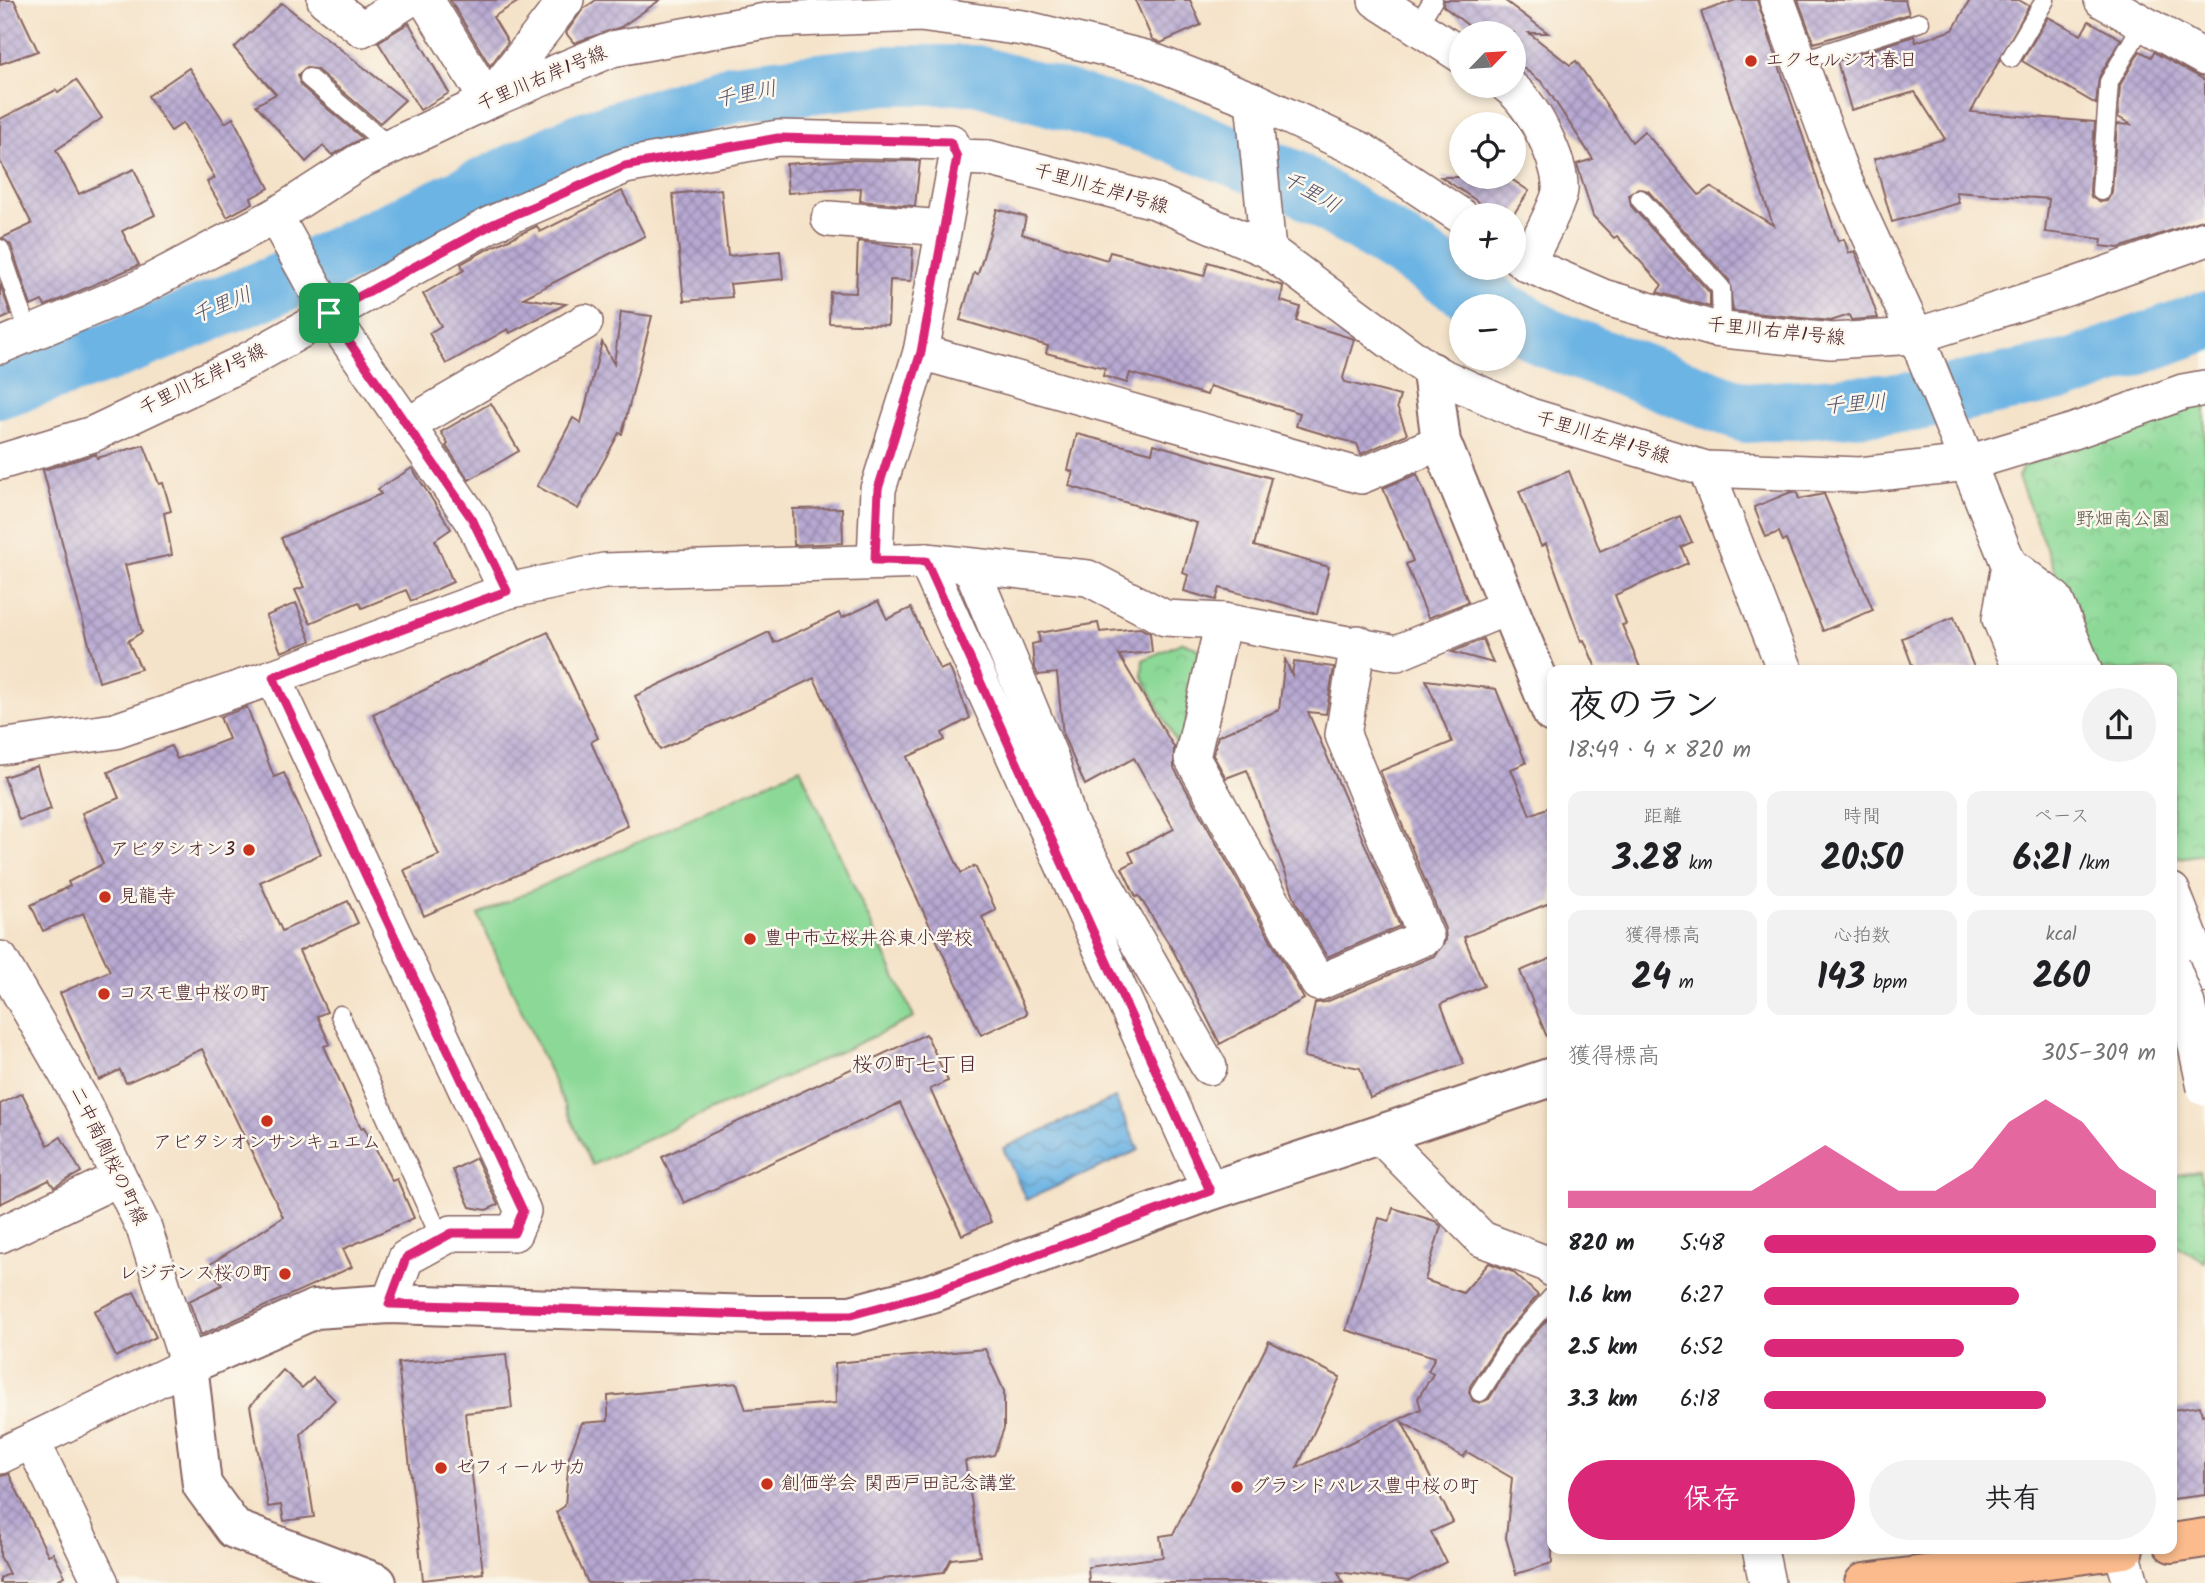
<!DOCTYPE html>
<html lang="ja">
<head>
<meta charset="utf-8">
<style>
  :root { --surface:#fff; --page:#f2f2f2; --text:#202124; --muted:#757577; --accent:#db2777 }
  body { margin:0; font-family:Kalam,"Klee One",sans-serif; background:var(--page); color:var(--text); height:100vh; display:flex; flex-direction:column; font-size:26px; white-space:nowrap }
  * { box-sizing:border-box; margin:0 }
  p { font-size:23px; color:var(--muted) }
  .icon { flex:none; width:38px; height:38px; fill:none; stroke:currentColor; stroke-width:2; stroke-linecap:round; stroke-linejoin:round }
  .map { position:relative; flex:1; overflow:hidden }
  .details { position:absolute; left:1547px; top:665px; width:630px; height:889px; display:flex; flex-direction:column; background:var(--surface); border-radius:14px; box-shadow:0 4px 10px #0003 }
  .details>* { flex:none }
  .needle { width:46px; rotate:65deg }
  .tools { position:absolute; left:1449px; top:21px; display:grid; gap:14px }
  .tools a { display:grid; place-items:center; width:77px; height:77px; border-radius:50%; background:var(--surface); box-shadow:0 4px 10px #0003; font-size:35px }
  .pin { position:absolute; display:grid; place-items:center; width:60px; height:60px; color:#fff; margin:-30px; border-radius:14px; box-shadow:0 4px 10px #0006 }
  .round { display:grid; place-items:center; flex:none; width:74px; height:74px; border-radius:37px; background:var(--page) }
  .headline { display:flex; align-items:center; justify-content:space-between; height:119px; padding:0 21px }
  h1 { font-size:38px; font-weight:600; line-height:52px }
  .figures { display:grid; grid-template-columns:repeat(3,1fr); gap:10px; height:119px; padding:7px 21px }
  .figures div { display:grid; align-content:center; border-radius:14px; background:var(--page); text-align:center }
  .figures b { font-size:35px; font-weight:600 }
  .figures small { font-size:19px; font-weight:400 }
  .figures p { font-size:19px }
  .chart { height:196px; padding:14px 21px }
  .chart p { display:flex; justify-content:space-between }
  .chart svg { width:100%; height:126px; margin-top:7px; fill:var(--accent); opacity:.7 }
  .button { display:flex; gap:14px; margin-top:auto; padding:14px 21px }
  .button a { flex:1; height:80px; border-radius:42px; background:var(--accent); color:#fff; font-size:28px; font-weight:600; line-height:80px; text-align:center }
  .button a+a { background:var(--page); color:var(--text) }
  ul { padding:0 21px; list-style:none; font-size:23px }
  li { display:grid; grid-template-columns:112px 84px 1fr; align-items:center; height:52px }
  li i { height:18px; border-radius:9px; background:var(--accent) }
  .map>svg:first-child { display:block }
  .grass { fill:#8cd997; stroke:#6b7c61; stroke-width:2 }
  .park { fill:url(#park-crowns); stroke:#6b7c61; stroke-width:2 }
  .water { fill:url(#water-waves); stroke:#5b6a88; stroke-width:2 }
  .lines { fill:none; stroke-linecap:round; stroke-linejoin:round }
  .river { stroke:#6cb4e4; stroke-width:60 }
  .building { fill:url(#building-cross-hatch) }
  .service-casing { stroke:#866462; stroke-width:21 }
  .minor-casing { stroke:#866462; stroke-width:38 }
  .tertiary-casing { stroke:#866462; stroke-width:42 }
  .primary-casing { stroke:#866462; stroke-width:42 }
  .service { stroke:#fff; stroke-width:18 }
  .minor { stroke:#fff; stroke-width:35 }
  .tertiary { stroke:#fff; stroke-width:38 }
  .primary { stroke:#fbbb8c; stroke-width:38 }
  .minor-bridge-casing { stroke:#866462; stroke-width:38; stroke-linecap:butt }
  .minor-bridge { stroke:#fff; stroke-width:35 }
  .route-casing { stroke:#fff; stroke-width:14 }
  .route { stroke:#db2777; stroke-width:9 }
  .poi-dot { fill:#c8321e; stroke:#fbf7ec; stroke-width:2.5 }
  .labels { text-anchor:middle; dominant-baseline:central; stroke-width:5; stroke-linejoin:round; paint-order:stroke }
  .poi-label { font-size:19px; fill:#4a1f2b; stroke:#fbf7ec; text-anchor:start }
  .street-label { font-size:19px; fill:#4a1f2b; stroke:#fbf7ec }
  .park-label { font-size:19px; fill:#5e574b; stroke:#fbf7ec }
  .water-label { font-size:21px; font-style:italic; fill:#56536c; stroke:#fbf7ec }
  .neighbourhood-label { font-size:21px; fill:#4a1f2b; stroke:#fbf7ec }
</style>
</head>
<body>
<div class="map">
<svg width="2205" height="1583" viewBox="0 0 2205 1583">
  <defs>
    <pattern id="park-crowns" width="20" height="18" patternUnits="userSpaceOnUse" patternTransform="scale(1.75)"><rect width="20" height="18" fill="#8cd997"/><path d="M2 6a3 3 0 1 1 6 0M12 15a3 3 0 1 1 6 0" fill="none" stroke="#7aba82"/></pattern>
    <pattern id="water-waves" width="16" height="10" patternUnits="userSpaceOnUse" patternTransform="scale(1.75)"><rect width="16" height="10" fill="#6cb4e4"/><path d="M0 5q4-4 8 0t8 0" fill="none" stroke="#5b92b9"/></pattern>
    <pattern id="building-cross-hatch" width="8" height="8" patternUnits="userSpaceOnUse" patternTransform="scale(1.75)"><rect width="8" height="8" fill="#b7a9d2"/><path d="M0 0l8 8M0 8l8-8" fill="none" stroke="#9789ab"/></pattern>
  </defs>
  <rect width="100%" height="100%" fill="#fbf7ec"/>
  <filter id="ink" filterUnits="userSpaceOnUse"><feTurbulence type="fractalNoise" baseFrequency=".0143" numOctaves="2"/><feDisplacementMap in="SourceGraphic" scale="14" xChannelSelector="R" yChannelSelector="G"/><feConvolveMatrix kernelMatrix="1 2 1 2 8 2 1 2 1" color-interpolation-filters="sRGB"/></filter>
  <filter id="wash" filterUnits="userSpaceOnUse"><feTurbulence type="fractalNoise" baseFrequency=".00686" numOctaves="4" result="noise"/><feDisplacementMap in="SourceGraphic" scale="28" xChannelSelector="R" yChannelSelector="G"/><feGaussianBlur stdDeviation="1.57" result="paint"/><feColorMatrix in="noise" values="0 0 0 0 0 0 0 0 0 0 0 0 0 0 0 0 0 1.4 0 .05"/><feComposite in="paint" operator="in"/></filter>
  <g filter="url(#wash)">
    <rect width="100%" height="100%" fill="#f5e3c9"/>
    <polygon class="grass" points="800,768 914,1018 592,1165 478,915"/>
    <g class="park">
      <polygon points="2205,403 2205,854 2172,859 2172,670 2094,670 2018,477 2023,466 2159,416"/>
      <polygon points="1183,642 1198,649 1200,656 1180,750 1142,675 1143,660"/>
      <polygon points="2200,1171 2205,1195 2205,1262 2172,1243 2172,1176"/>
    </g>
    <polygon class="water" points="1115,1098 1139,1150 1026,1200 1003,1148"/>
    <g class="lines">
      <g class="river">
        <polyline points="1514,318 1547,338 1746,413 1913,402 2075,368 2205,321"/>
        <polyline points="0,388 104,354 276,285 582,142 735,93 886,75 976,75 1159,127 1291,179 1495,306"/>
      </g>
    </g>
    <g id="blocks">
      <g class="building">
        <polygon points="0,0 14,0 38,51 0,64"/>
        <polygon points="450,0 521,0 493,17 508,42 490,66"/>
        <polygon points="596,0 660,0 621,27 574,43 566,33 583,9"/>
        <polygon points="1135,0 1190,0 1201,25 1161,43 1152,39"/>
        <polygon points="1444,0 1504,0 1548,33 1529,33 1570,65 1576,61 1632,142 1644,131 1699,195 1710,187 1773,225 1701,12 1736,0 1757,0 1838,241 1844,239 1849,253 1855,251 1878,318 1851,320 1849,315 1831,321 1733,311 1729,280 1648,191 1638,188 1629,195 1631,206 1710,293 1710,307 1657,292 1662,285 1617,236 1614,238 1593,216 1577,164 1593,159 1543,83 1514,61 1514,33 1478,33 1443,6"/>
        <polygon points="1798,0 1905,0 1909,14 1814,43"/>
        <polygon points="1970,0 2019,0 2029,6 1971,112 2095,122 2090,191 2091,197 2099,202 2107,201 2112,192 2117,124 2132,125 2118,117 2120,85 2140,51 2151,57 2154,52 2205,80 2205,219 2119,248 2101,246 2102,239 2045,232 2049,199 1956,192 1959,203 1892,222 1874,159 1945,139 1915,92 1851,110 1837,61 1914,36 1916,42 1953,30"/>
        <polygon points="282,3 405,100 380,123 316,69 305,68 298,75 301,86 362,138 332,155 323,146 306,162 256,105 276,94 234,48"/>
        <polygon points="2048,17 2081,35 2089,21 2121,39 2099,77 2096,104 2022,61"/>
        <polygon points="409,23 449,93 420,110 378,42"/>
        <polygon points="189,68 225,123 233,118 269,188 251,198 253,203 227,217 207,182 215,178 183,123 171,131 148,96"/>
        <polygon points="76,80 102,118 56,150 79,194 134,169 155,215 122,231 139,265 45,306 42,301 31,306 11,245 2,238 32,224 0,161 0,119 56,90 58,93"/>
        <polygon points="843,160 920,161 915,206 860,201 861,188 788,193 786,164"/>
        <polygon points="1441,177 1508,177 1529,191 1513,215 1498,215"/>
        <polygon points="721,189 728,256 780,251 783,279 730,284 732,297 684,301 673,194"/>
        <polygon points="622,191 645,236 523,298 566,304 510,333 508,329 446,364 429,333 441,326 423,294 464,270 461,264 488,249 537,226 540,232"/>
        <polygon points="997,209 1026,217 1022,234 1107,260 1110,252 1204,276 1208,262 1283,286 1281,301 1300,307 1296,321 1354,339 1343,378 1345,382 1400,396 1397,407 1407,434 1361,454 1357,444 1296,426 1300,413 1210,386 1207,395 1130,373 1127,383 1103,376 1105,368 1046,353 1048,346 960,320 974,273 978,274"/>
        <polygon points="858,241 913,248 911,281 890,280 888,325 829,323 830,292 856,293"/>
        <polygon points="0,284 11,315 0,320"/>
        <polygon points="621,312 652,316 622,434 619,433 578,509 537,486 573,418 581,423 602,342 614,364"/>
        <polygon points="491,403 519,451 469,480 446,446 448,444 441,432"/>
        <polygon points="1077,434 1152,453 1154,444 1271,478 1254,546 1329,567 1317,614 1220,588 1216,600 1184,591 1188,575 1183,573 1197,523 1069,486 1073,472 1068,470"/>
        <polygon points="144,445 159,484 163,483 171,511 164,513 172,555 125,565 142,632 128,641 141,669 99,682 43,470 96,454 97,458"/>
        <polygon points="412,468 451,529 435,540 453,582 411,601 406,590 362,608 359,602 310,623 295,590 304,587 281,538 381,494 378,489"/>
        <polygon points="1569,471 1600,551 1680,516 1692,542 1681,547 1688,563 1615,595 1626,624 1622,625 1641,670 1597,670 1584,640 1581,641 1546,544 1541,546 1519,491"/>
        <polygon points="1417,474 1468,602 1428,618 1406,564 1413,561 1383,488"/>
        <polygon points="1791,492 1797,493 1799,499 1824,494 1873,610 1823,631 1786,540 1783,541 1779,532 1766,537 1754,507"/>
        <polygon points="842,508 843,543 794,545 793,509"/>
        <polygon points="878,601 887,619 911,608 940,670 949,666 970,718 942,733 945,740 907,757 961,873 975,866 996,910 982,917 1027,1014 981,1035 814,678 660,750 635,696 769,632 774,643 839,613 842,618"/>
        <polygon points="296,603 311,641 281,652 266,616"/>
        <polygon points="1954,617 1975,670 1914,670 1902,638"/>
        <polygon points="1098,623 1100,632 1140,628 1150,633 1152,652 1119,655 1174,747 1174,768 1304,999 1220,1044 1174,952 1139,896 1136,897 1122,868 1134,862 1129,852 1174,829 1134,758 1085,785 1063,735 1057,673 1038,675 1034,666 1032,644 1040,642 1038,633"/>
        <polygon points="548,632 598,738 591,742 628,826 424,916 404,870 439,855 373,714"/>
        <polygon points="1483,639 1493,663 1452,652"/>
        <polygon points="1285,659 1292,675 1294,662 1334,667 1326,714 1308,712 1400,926 1327,957 1297,904 1247,770 1226,778 1213,755 1218,736 1279,710"/>
        <polygon points="1426,680 1496,689 1526,763 1511,769 1530,815 1552,806 1552,902 1464,937 1484,986 1441,1004 1464,1064 1370,1098 1360,1068 1304,1057 1315,1003 1326,1002 1434,956 1446,940 1445,929 1380,771 1452,742"/>
        <polygon points="247,707 274,777 284,773 321,854 260,882 282,931 348,901 358,923 299,951 327,1012 317,1016 330,1044 324,1046 361,1128 364,1127 392,1181 397,1179 414,1218 343,1249 352,1267 201,1335 189,1301 222,1285 209,1265 283,1217 202,1049 126,1083 120,1070 99,1080 60,993 110,971 83,913 43,931 31,905 70,886 68,882 103,864 82,813 119,798 108,772 171,746 177,759 229,739 220,717"/>
        <polygon points="37,766 51,809 19,820 4,777"/>
        <polygon points="1552,958 1552,1047 1551,1047 1520,971"/>
        <polygon points="926,1034 948,1081 930,1089 991,1222 962,1235 900,1103 684,1203 662,1157"/>
        <polygon points="22,1093 48,1145 61,1137 81,1172 54,1187 49,1180 0,1204 0,1104"/>
        <polygon points="476,1158 498,1205 486,1210 470,1207 453,1170"/>
        <polygon points="1393,1208 1435,1221 1441,1226 1425,1280 1463,1293 1489,1263 1513,1272 1538,1295 1503,1336 1470,1386 1469,1392 1473,1401 1480,1403 1489,1399 1521,1349 1552,1314 1552,1563 1516,1574 1506,1538 1512,1478 1467,1452 1463,1457 1402,1422 1453,1522 1431,1532 1446,1562 1409,1581 1338,1572 1343,1583 1089,1583 1088,1567 1163,1557 1160,1536 1173,1534 1269,1341 1340,1377 1297,1468 1421,1409 1418,1398 1433,1374 1428,1371 1435,1357 1346,1330 1379,1218 1389,1221"/>
        <polygon points="134,1292 156,1337 116,1357 94,1311"/>
        <polygon points="985,1349 1004,1391 1004,1428 994,1455 965,1461 980,1556 951,1559 944,1572 847,1583 588,1583 556,1512 565,1506 569,1457 582,1423 608,1421 608,1396 737,1383 746,1410 836,1403 835,1363"/>
        <polygon points="506,1354 512,1408 465,1413 483,1573 423,1580 398,1363"/>
        <polygon points="283,1370 302,1388 313,1378 335,1400 301,1434 314,1517 284,1521 281,1505 268,1507 250,1406"/>
        <polygon points="2200,1406 2202,1415 2205,1414 2205,1495 2172,1499 2172,1410"/>
        <polygon points="9,1474 48,1555 53,1553 65,1576 59,1579 61,1583 0,1583 0,1578 9,1574 0,1556 0,1476"/>
      </g>
    </g>
  </g>
  <g filter="url(#ink)">
    <use href="#blocks" fill-opacity="0" stroke="#866462" stroke-width="2"/>
    <g class="lines">
      <defs>
        <g id="service">
          <polyline points="1417,26 1433,0"/>
          <polyline points="2011,58 2045,0"/>
          <polyline points="1800,61 1920,22"/>
          <polyline points="309,78 390,147"/>
          <polyline points="2101,191 2109,82 2143,23"/>
          <polyline points="1640,199 1721,288 1722,330"/>
          <polyline points="0,249 29,334"/>
          <polyline points="340,1015 441,1239"/>
          <polyline points="1480,1392 1512,1342 1552,1297"/>
        </g>
        <g id="minor">
          <polyline points="325,0 362,29 408,0"/>
          <polyline points="426,0 488,101 566,0"/>
          <polyline points="1376,0 1461,55"/>
          <polyline points="1777,0 1841,173 1916,336 2052,670"/>
          <polyline points="2102,0 2205,58"/>
          <path d="M1508 86C1531 101 1562 162 1560 190 1559 204 1534 248 1527 264"/>
          <polyline points="1253,100 1268,250"/>
          <polyline points="957,157 988,158 1155,201 1268,250 1432,372 1530,416 1706,469 1860,475 1968,463 2074,431 2183,392 2205,388"/>
          <polyline points="275,216 329,313 472,519 507,591"/>
          <polyline points="829,219 944,228"/>
          <polyline points="1514,254 1527,264 1603,297 1714,329 1831,341 1916,336 2067,288 2205,239"/>
          <polyline points="0,346 135,290 275,216 360,161 488,101 612,49 771,20 920,14 1023,28 1145,58 1253,100 1363,151 1461,216"/>
          <polyline points="921,352 1361,476 1441,442"/>
          <polyline points="408,425 585,322"/>
          <polyline points="0,462 93,434 243,363 491,224 625,166 778,138 951,142 957,157"/>
          <polyline points="1706,469 1785,670"/>
          <polyline points="875,560 878,489 921,352 957,157"/>
          <polyline points="926,561 1210,1191"/>
          <polyline points="971,567 1051,759 1069,822 1209,1067"/>
          <polyline points="1223,621 1192,758 1318,983 1426,937 1343,735 1358,643"/>
          <polyline points="2021,670 2000,619 2009,564 2055,599 2084,670"/>
          <polyline points="273,677 523,1211 514,1233 452,1233 406,1258 389,1304"/>
          <polyline points="0,747 115,731 273,677 507,591 604,571 926,561 1088,578 1165,618 1223,621 1397,653 1510,606"/>
          <polyline points="2172,891 2205,975"/>
          <polyline points="0,959 81,1099 144,1228 188,1365 0,1456"/>
          <polyline points="1379,1135 1482,1239 1547,1264 1552,1269"/>
          <polyline points="0,1235 119,1178"/>
          <polyline points="32,1441 101,1583"/>
          <polyline points="1760,1549 1767,1583"/>
          <polyline points="2121,1549 2131,1583"/>
        </g>
        <g id="tertiary">
          <polyline points="1432,372 1441,442 1552,713"/>
          <polyline points="377,1583 234,1529 202,1485 188,1365 315,1309 389,1304 756,1315 851,1315 935,1292 1210,1191 1552,1077"/>
        </g>
        <g id="primary">
          <polyline points="2172,1543 2205,1538"/>
          <polyline points="1864,1583 2124,1549"/>
        </g>
      </defs>
      <use href="#service" class="service-casing"/>
      <use href="#minor" class="minor-casing"/>
      <use href="#tertiary" class="tertiary-casing"/>
      <use href="#primary" class="primary-casing"/>
      <use href="#service" class="service"/>
      <use href="#minor" class="minor"/>
      <use href="#tertiary" class="tertiary"/>
      <use href="#primary" class="primary"/>
      <defs>
        <polyline id="minor-bridge" points="2172,966 2187,1004 2205,1088"/>
      </defs>
      <use href="#minor-bridge" class="minor-bridge-casing"/>
      <use href="#minor-bridge" class="minor-bridge"/>
    </g>
  </g>
  <g class="lines" filter="url(#ink)">
    <defs>
      <polygon id="route" points="778,138 950,142 957,157 921,352 878,489 875,560 926,561 1210,1191 935,1292 851,1315 756,1315 389,1304 406,1258 452,1233 514,1233 523,1211 273,677 507,591 472,519 329,313 491,225 625,166"/>
    </defs>
    <use href="#route" class="route-casing"/>
    <use href="#route" class="route"/>
  </g>
  <g class="poi-dot">
    <circle cx="1751" cy="61" r="7"/>
    <circle cx="249" cy="850" r="7"/>
    <circle cx="105" cy="897" r="7"/>
    <circle cx="750" cy="939" r="7"/>
    <circle cx="104" cy="994" r="7"/>
    <circle cx="267" cy="1121" r="7"/>
    <circle cx="285" cy="1274" r="7"/>
    <circle cx="441" cy="1468" r="7"/>
    <circle cx="767" cy="1484" r="7"/>
    <circle cx="1237" cy="1487" r="7"/>
  </g>
  <g class="labels">
    <g class="poi-label">
      <text x="1765" y="61">エクセルシオ春日</text>
      <text x="235" y="850" text-anchor="end">アビタシオン3</text>
      <text x="119" y="897">見龍寺</text>
      <text x="764" y="939">豊中市立桜井谷東小学校</text>
      <text x="118" y="994">コスモ豊中桜の町</text>
      <text x="267" y="1143" text-anchor="middle">アビタシオンサンキュエム</text>
      <text x="271" y="1274" text-anchor="end">レジデンス桜の町</text>
      <text x="455" y="1468">ゼフィールサカ</text>
      <text x="781" y="1484">創価学会 関西戸田記念講堂</text>
      <text x="1251" y="1487">グランドパレス豊中桜の町</text>
    </g>
    <g class="street-label">
      <text transform="translate(542 79) rotate(-23)">千里川右岸1号線</text>
      <text transform="translate(1101 189) rotate(16)">千里川左岸1号線</text>
      <text transform="translate(1776 332) rotate(6)">千里川右岸1号線</text>
      <text transform="translate(203 380) rotate(-26)">千里川左岸1号線</text>
      <text transform="translate(1603 438) rotate(17)">千里川左岸1号線</text>
      <text transform="translate(108 1156) rotate(64)">二中南側桜の町線</text>
    </g>
    <g class="park-label">
      <text x="2123" y="520">野畑南公園</text>
    </g>
    <g class="water-label">
      <text transform="translate(746 95) rotate(-11)">千里川</text>
      <text transform="translate(1311 193) rotate(30)">千里川</text>
      <text transform="translate(222 306) rotate(-22)">千里川</text>
      <text transform="translate(1855 405) rotate(-4)">千里川</text>
    </g>
    <g class="neighbourhood-label">
      <text x="915" y="1065">桜の町七丁目</text>
    </g>
  </g>
</svg>
<div class="tools">
<a><svg class="needle" viewBox="-14 -14 28 28"><path d="M0-13l5 13h-10z" fill="#e53935"/><path d="M0 13l5-13h-10z" fill="#757577"/></svg></a>
<a><svg class="icon" aria-label="locate" viewBox="0 0 24 24"><circle cx="12" cy="12" r="6"/><path d="M12 2v4M12 18v4M2 12h4M18 12h4"/></svg></a>
<a>+</a>
<a>−</a>
</div>
<div class="pin" style="left:329px;top:313px;background:#1e9e55"><svg class="icon" aria-label="arrive" viewBox="0 0 24 24"><path d="M6 21V4h12l-3 4 3 4H6"/></svg></div>
<section class="details">
<div class="headline"><div><h1>夜のラン</h1><p>18:49 · 4 × 820 m</p></div><a class="round"><svg class="icon" aria-label="share" viewBox="0 0 24 24"><path d="M12 15V3M7 8l5-5 5 5M5 13v7h14v-7"/></svg></a></div>
<div class="figures">
<div><p>距離</p><b>3.28<small> km</small></b></div>
<div><p>時間</p><b>20:50</b></div>
<div><p>ペース</p><b>6:21<small> /km</small></b></div>
</div>
<div class="figures">
<div><p>獲得標高</p><b>24<small> m</small></b></div>
<div><p>心拍数</p><b>143<small> bpm</small></b></div>
<div><p>kcal</p><b>260</b></div>
</div>
<div class="chart"><p><span>獲得標高</span>305–309 m</p>
<svg viewBox="0 0 160 44" preserveAspectRatio="none"><path d="M0 44V38L10 38L20 38L30 38L40 38L50 38L60 30L70 22L80 30L90 38L100 38L110 30L120 14L130 6L140 14L150 30L160 38V44z"/></svg>
</div>
<ul>
<li><b>820 m</b>5:48<i style="width:100%"></i></li>
<li><b>1.6 km</b>6:27<i style="width:65%"></i></li>
<li><b>2.5 km</b>6:52<i style="width:51%"></i></li>
<li><b>3.3 km</b>6:18<i style="width:72%"></i></li>
</ul>
<div class="button"><a>保存</a><a>共有</a></div>
</section>
</div>
</body>
</html>
